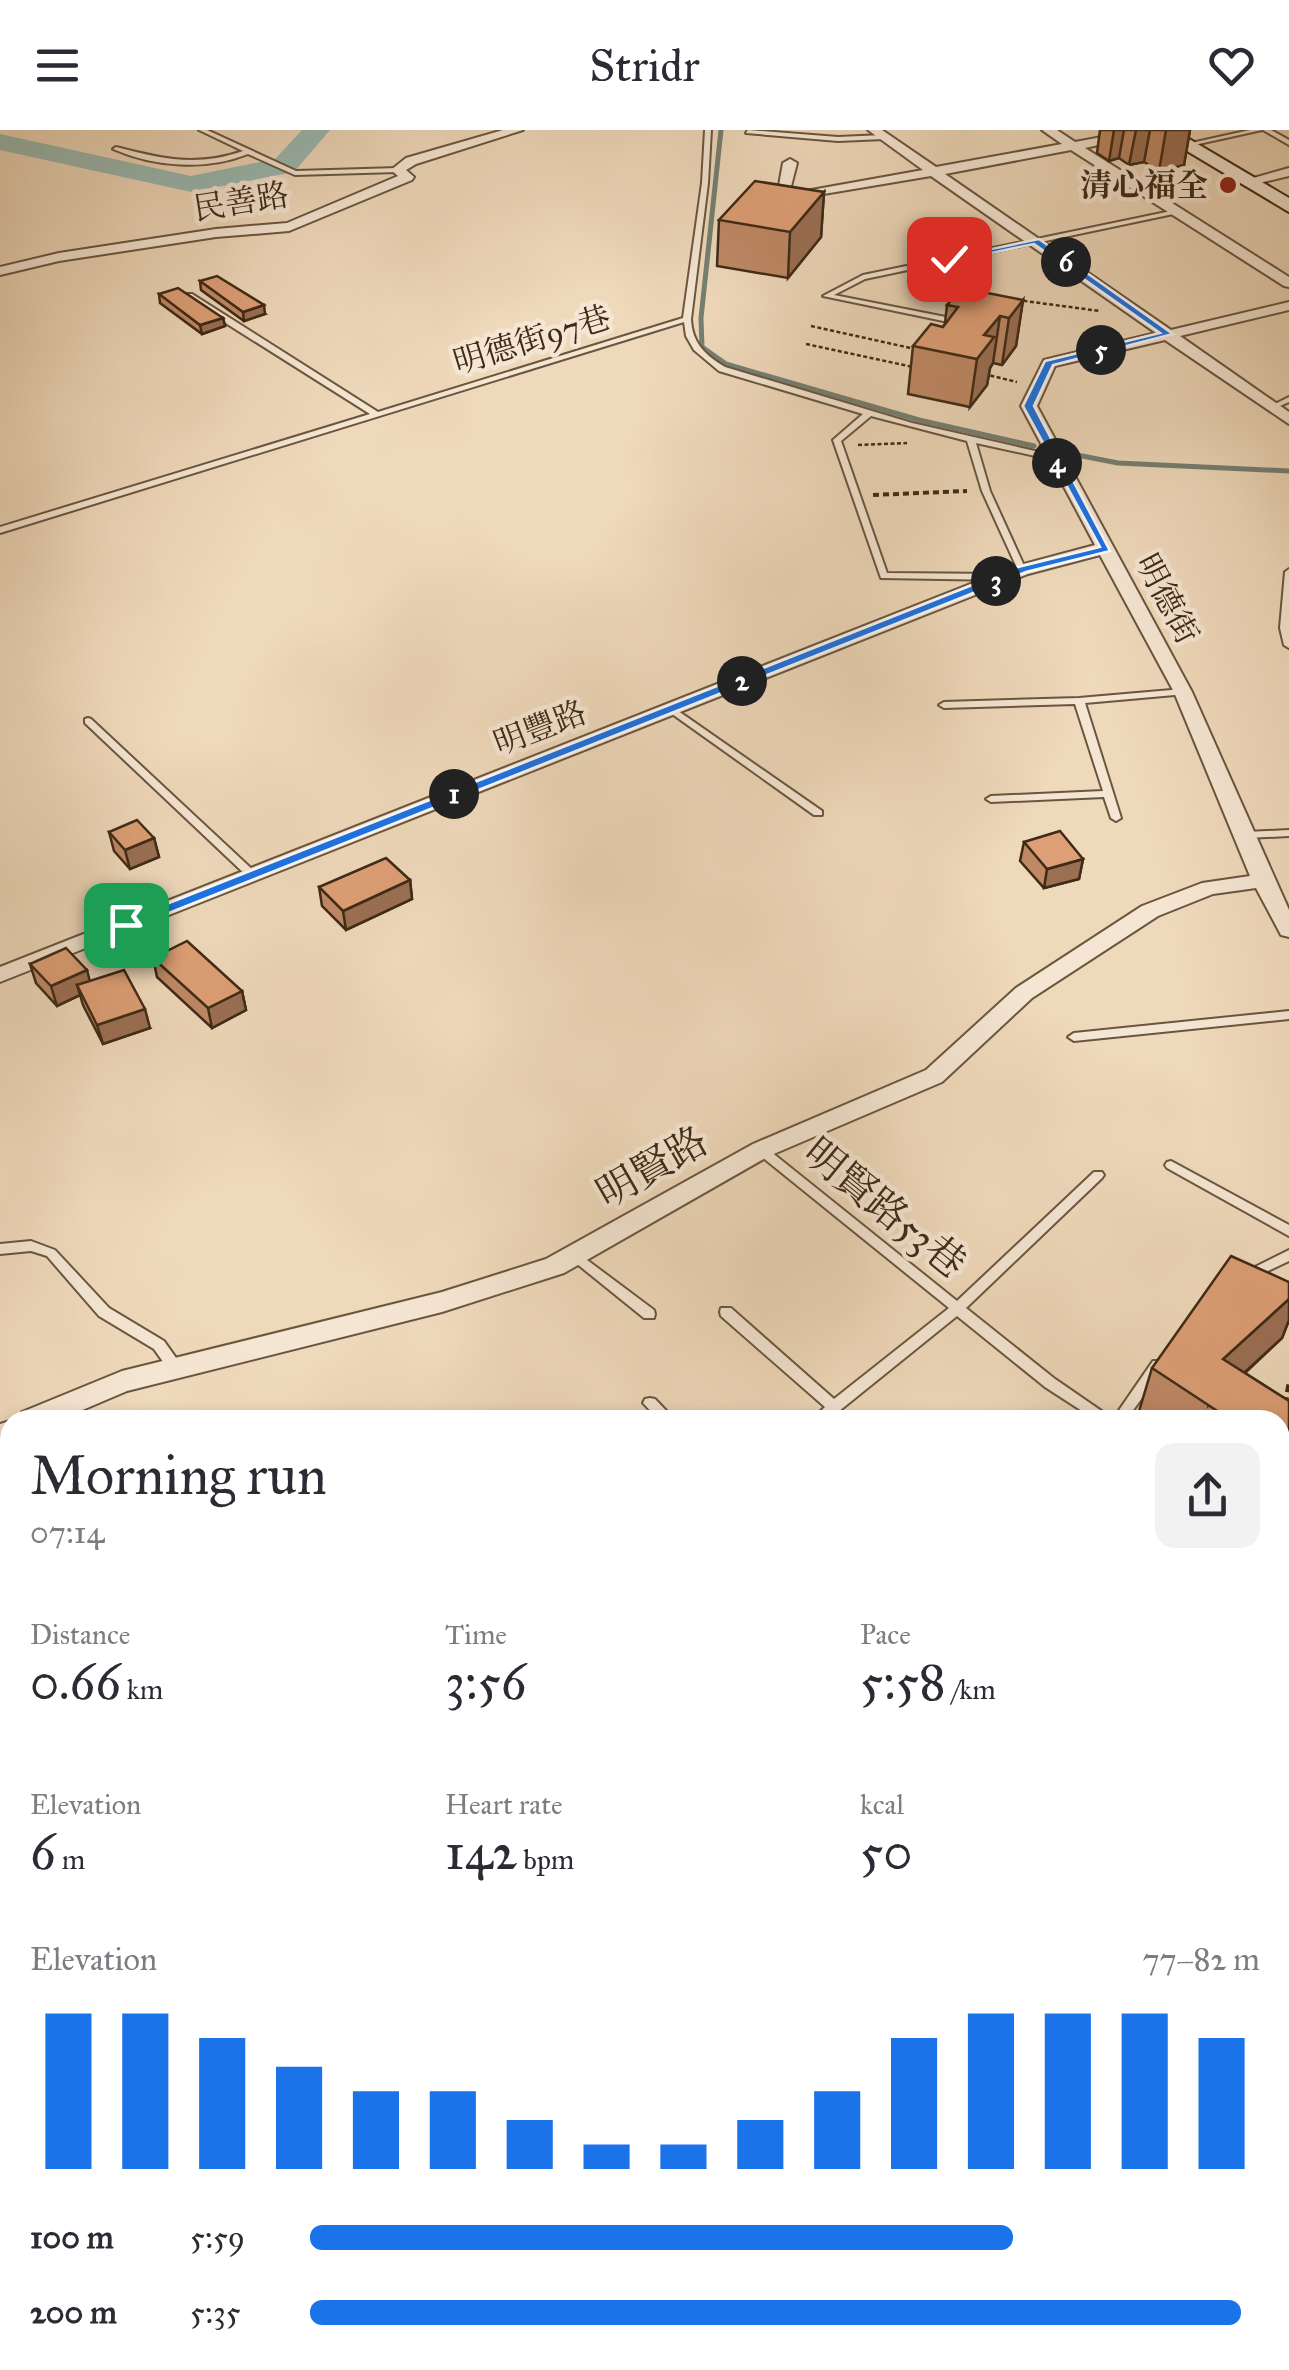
<!DOCTYPE html>
<html lang="en">
<head>
<meta charset="utf-8">
<style>
  :root { --surface:#fff; --page:#f2f2f3; --text:#2b2b33; --muted:#7c7c81; --accent:#1a73e8 }
  body { margin:0; font-family:"IM FELL Great Primer","Noto Serif TC",serif; background:var(--page); color:var(--text); height:100vh; display:flex; flex-direction:column; font-size:38px; white-space:nowrap }
  * { box-sizing:border-box; margin:0 }
  p { font-size:32px; color:var(--muted) }
  .icon { flex:none; width:55px; height:55px; fill:none; stroke:currentColor; stroke-width:2; stroke-linecap:round; stroke-linejoin:round }
  .map { position:relative; flex:1; overflow:hidden }
  .sheet { position:absolute; left:0px; top:1280px; width:1290px; height:960px; display:flex; flex-direction:column; background:var(--surface); border-radius:30px 30px 0 0; box-shadow:0 5px 15px #0003 }
  .sheet>* { flex:none }
  .pin { position:absolute; display:grid; place-items:center; width:85px; height:85px; color:#fff; margin:-42px; border-radius:20px; box-shadow:0 5px 15px #0006 }
  .km { position:absolute; width:50px; height:50px; margin:-25px; border-radius:50%; background:#222; color:#fff; font-size:28px; line-height:50px; text-align:center }
  .round { display:grid; place-items:center; flex:none; width:105px; height:105px; border-radius:20px; background:var(--page) }
  .headline { display:flex; align-items:center; justify-content:space-between; height:170px; padding:0 30px }
  h1 { font-size:55px; font-weight:600; line-height:75px }
  .stats { display:grid; grid-template-columns:repeat(3,1fr); gap:15px; height:170px; padding:10px 30px }
  .stats div { display:grid; align-content:center }
  .stats b { font-size:50px; font-weight:600 }
  .stats small { font-size:28px; font-weight:400 }
  .stats p { font-size:28px }
  .chart { height:280px; padding:20px 30px }
  .chart p { display:flex; justify-content:space-between }
  .chart svg { width:100%; height:180px; margin-top:10px; stroke:var(--accent); stroke-width:6 }
  ul { padding:0 30px; list-style:none; font-size:32px }
  li { display:grid; grid-template-columns:160px 120px 1fr; align-items:center; height:75px }
  li i { height:25px; border-radius:12px; background:var(--accent) }
  header { display:flex; justify-content:space-between; align-items:center; height:130px; padding:0 30px; background:var(--surface); font-size:45px; font-weight:600 }
  .map>svg:first-child { display:block }
  .green { fill:#babf90; stroke:#7c7453; stroke-width:2.5 }
  .lines { fill:none; stroke-linecap:round; stroke-linejoin:round }
  .stream { stroke:#758074; stroke-width:5 }
  .river { fill:#9abab3; fill-rule:evenodd }
  .service-casing { stroke:#6a563f; stroke-width:4 }
  .minor-casing { stroke:#6a563f; stroke-width:4 }
  .tertiary-casing { stroke:#6a563f; stroke-width:4 }
  .secondary-casing { stroke:#3e2a16; stroke-width:4 }
  .path-far3 { stroke:#3e2a16; stroke-width:2.5; stroke-dasharray:4 2.5; stroke-linecap:butt }
  .path-far2 { stroke:#3e2a16; stroke-width:4; stroke-dasharray:6 4; stroke-linecap:butt }
  .path-far1 { stroke:#3e2a16; stroke-width:5; stroke-dasharray:8 5; stroke-linecap:butt }
  .path { stroke:#3e2a16; stroke-width:6; stroke-dasharray:10 6; stroke-linecap:butt }
  .service { fill:#f5e6d3; fill-rule:evenodd }
  .minor { fill:#f5e6d3; fill-rule:evenodd }
  .tertiary { fill:#f5e6d3; fill-rule:evenodd }
  .secondary { fill:#f5e6d3; fill-rule:evenodd }
  .wall { fill:#bf8965; stroke:#3e2a16; stroke-width:2.5 }
  .shaded-wall { fill:#9b6f53; stroke:#3e2a16; stroke-width:2.5 }
  .building { fill:#de9f76; stroke:#3e2a16; stroke-width:2.5 }
  .route { fill:#1a73e8; stroke:#fff; stroke-width:2.5 }
  .poi-dot { fill:#8f2418; stroke:#f5e6d3; stroke-width:4 }
  .labels { text-anchor:middle; dominant-baseline:central; stroke-width:9; stroke-linejoin:round; paint-order:stroke }
  .far-poi-label { font-size:32px; font-weight:bold; fill:#3e2a16; stroke:#f5e6d3; text-anchor:end }
  .far-street-label { font-size:32px; fill:#3e2a16; stroke:#f5e6d3 }
  .street-label { font-size:40px; fill:#3e2a16; stroke:#f5e6d3 }
</style>
</head>
<body>
<header><svg class="icon" aria-label="menu" viewBox="0 0 24 24"><path d="M4 6h16M4 12h16M4 18h16"/></svg>Stridr<svg class="icon" aria-label="heart" viewBox="0 0 24 24"><path d="M12 20l-8-8c-3-5 5-10 8-4 3-6 11-1 8 4z"/></svg></header>
<div class="map">
<svg width="1289" height="2240" viewBox="0 0 1289 2240">
  <rect width="100%" height="100%" fill="#efd9bb"/>
  <filter id="stains"><feTurbulence type="fractalNoise" baseFrequency=".002" numOctaves="4"/><feColorMatrix values="0 0 0 0 .2 0 0 0 0 .09 0 0 0 0 .02 0 0 0 .5 -.17"/></filter>
  <radialGradient id="worn" r=".72"><stop offset=".6" stop-color="#630" stop-opacity="0"/><stop offset="1" stop-color="#630" stop-opacity=".3"/></radialGradient>
  <g class="green">
    <polygon points="10,1709 10,1959 0,1948 0,1718"/>
    <polygon points="0,2163 10,2165 10,2230 175,2230 166,2240 0,2240"/>
  </g>
  <g class="lines">
    <g class="stream">
      <polyline points="721,0 701,188 702,217 726,234 919,290 1034,316"/>
      <polyline points="1067,323 1118,333 1289,341"/>
    </g>
    <polygon class="river" points="302,0 330,0 294,42 191,62 0,20 0,4 191,46 275,29"/>
    <defs>
      <g id="service">
        <path d="M199 0H207L296 41 398 38 401 40 398 42 295 45 248 24C206 41 154 37 113 19L116 17C162 29 197 37 243 21Z"/>
        <path d="M705 0H711L708 53 691 189C692 213 705 225 725 237L912 293 1057 326 1058 328 1054 330 976 313 990 361 1026 440 1025 442 1018 440 982 361 967 311 871 286 841 311 887 443 1002 444 1006 447 1002 450 881 448 833 310 863 284 719 241 694 220 686 206 684 192 0 403V397L370 284 186 168V164H192L378 282 683 188 702 53Z"/>
        <polygon points="748,0 838,7 884,5 887,7 884,9 838,11 746,3"/>
        <polygon points="1250,0 1262,0 1185,17 1182,15"/>
        <polygon points="1263,0 1271,0 1289,10 1289,15"/>
        <polygon points="1176,80 1178,81 1178,83 865,149 834,165 961,190 961,194 958,194 823,166 863,145"/>
        <polygon points="1289,267 1289,272 1273,279 1269,277"/>
        <polygon points="1289,439 1289,518 1284,515 1280,498 1285,442"/>
        <polygon points="1183,559 1188,562 1186,564 1085,573 1121,688 1116,691 1111,688 1104,667 991,672 986,669 991,666 1103,661 1075,574 944,578 939,575 944,572 1079,568"/>
        <polygon points="671,576 822,681 822,685 814,685 668,581 666,579"/>
        <polygon points="88,588 91,589 255,742 255,746 247,746 85,593 85,589"/>
        <polygon points="1289,700 1289,706 1246,708 1241,705 1246,702"/>
        <polygon points="1289,881 1289,889 1074,911 1068,907 1074,903"/>
        <polygon points="761,1016 765,1017 957,1171 1094,1042 1102,1042 1104,1045 1102,1048 966,1178 1055,1249 1113,1289 1153,1231 1163,1231 1165,1235 1163,1239 1126,1290 1096,1290 1045,1257 957,1186 828,1290 811,1290 825,1277 721,1186 720,1182 721,1178 731,1178 834,1269 949,1178 757,1023 755,1020"/>
        <polygon points="1171,1031 1289,1095 1289,1106 1167,1038 1165,1035 1167,1032"/>
        <polygon points="31,1111 55,1120 109,1178 164,1211 181,1235 183,1239 181,1243 171,1243 154,1219 99,1186 47,1126 31,1121 0,1124 0,1114"/>
        <polygon points="1289,1120 1289,1131 1253,1148 1245,1148 1243,1145 1245,1142"/>
        <polygon points="575,1121 654,1180 655,1184 654,1188 644,1188 571,1129 569,1126 571,1123"/>
        <polygon points="650,1268 655,1269 675,1290 659,1290 643,1273 645,1269"/>
        <polygon points="1280,1781 1289,1786 1289,1804 1280,1799"/>
      </g>
      <g id="minor">
        <polygon points="503,0 523,0 416,34 406,40 414,47 412,50 289,101 216,107 59,131 0,145 0,137 59,123 216,99 287,93 398,46 391,40 406,28"/>
        <polygon points="868,0 882,0 936,37 1062,14 1042,0 1057,0 1075,12 1139,0 1166,0 1085,18 1289,147 1289,157 1284,156 1071,20 945,44 1171,200 1289,172 1289,180 1180,206 1289,282 1289,294 1165,210 1055,236 1037,276 1192,562 1289,780 1289,807 1281,805 1256,758 1213,764 1158,786 1032,868 942,952 769,1026 564,1143 442,1182 127,1261 59,1290 18,1290 22,1282 122,1241 442,1162 546,1129 753,1014 926,940 1016,858 1142,776 1202,753 1250,746 1174,562 1100,425 1028,444 0,852 0,837 1016,436 1095,415 1021,276 1044,230 1156,203 931,46 776,72 783,33 790,29 797,33 789,64 923,40"/>
        <polygon points="1289,38 1289,46 1246,56 1239,52"/>
        <polygon points="10,1291 10,1315 0,1318 0,1294"/>
      </g>
      <g id="tertiary">
        <polygon points="1289,1939 1289,1999 1280,2002 1280,1942"/>
        <polygon points="1134,2230 1182,2230 1178,2240 1130,2240"/>
      </g>
      <polygon id="secondary" points="1152,0 1174,0 1289,68 1289,82"/>
    </defs>
    <use href="#service" class="service-casing"/>
    <use href="#minor" class="minor-casing"/>
    <use href="#tertiary" class="tertiary-casing"/>
    <use href="#secondary" class="secondary-casing"/>
    <g class="path-far3">
      <polyline points="1017,170 1100,181"/>
      <polyline points="811,196 915,219"/>
      <polyline points="806,214 913,237"/>
      <polyline points="984,244 1017,252"/>
      <polyline points="858,315 907,313"/>
    </g>
    <polyline class="path-far2" points="873,365 967,361"/>
    <polyline class="path-far1" points="1285,1275 1289,1254"/>
    <polyline class="path" points="941,2230 954,2240"/>
    <use href="#service" class="service"/>
    <use href="#minor" class="minor"/>
    <use href="#tertiary" class="tertiary"/>
    <use href="#secondary" class="secondary"/>
  </g>
  <g class="wall">
    <polygon points="1100,0 1190,0 1184,35 1159,41 1144,32 1129,35 1119,28 1109,31 1097,23"/>
    <polygon points="824,62 821,107 788,148 717,136 719,90"/>
    <polygon points="200,151 265,184 244,191 201,160"/>
    <polygon points="159,164 223,188 225,196 202,204 160,173"/>
    <polygon points="1023,170 1016,216 1002,235 993,233 990,238 987,255 970,277 908,264 913,216 943,197 945,193 947,175"/>
    <polygon points="109,702 154,708 159,727 130,739 114,721"/>
    <polygon points="1024,712 1083,729 1079,749 1044,758 1020,731"/>
    <polygon points="410,750 412,769 346,800 322,776 319,757"/>
    <polygon points="153,828 242,861 246,880 212,898 157,847"/>
    <polygon points="30,834 90,851 150,898 103,914 83,875 80,865 57,876 36,853"/>
    <polygon points="1289,1152 1289,1190 1282,1208 1245,1243 1289,1271 1289,1392 1280,1386 1280,1290 1140,1290 1137,1288 1152,1238"/>
    <polygon points="336,2230 387,2230 379,2240 346,2240"/>
    <polygon points="869,2230 897,2230 891,2240 882,2240"/>
  </g>
  <g class="shaded-wall">
    <polygon points="1114,0 1124,0 1119,28 1109,31"/>
    <polygon points="1136,0 1150,0 1144,32 1129,35"/>
    <polygon points="1166,0 1190,0 1184,35 1159,41"/>
    <polygon points="824,62 821,107 788,148 790,102"/>
    <polygon points="1023,170 1016,216 1002,235 1009,188"/>
    <polygon points="264,175 265,184 244,191 243,182"/>
    <polygon points="1000,186 993,233 990,238 987,255 970,277 977,229 984,205"/>
    <polygon points="223,188 225,196 202,204 200,195"/>
    <polygon points="154,708 159,727 130,739 125,720"/>
    <polygon points="1083,729 1079,749 1044,758 1047,739"/>
    <polygon points="410,750 412,769 346,800 343,781"/>
    <polygon points="87,840 92,859 77,855 80,865 57,876 51,856"/>
    <polygon points="242,861 246,880 212,898 208,878"/>
    <polygon points="145,879 150,898 103,914 97,895"/>
    <polygon points="1289,1169 1289,1190 1282,1208 1209,1275 1223,1229"/>
    <polygon points="368,2230 387,2230 379,2240 360,2240"/>
    <polygon points="848,2230 853,2230 847,2240 842,2240"/>
  </g>
  <g class="building">
    <polygon points="755,51 824,62 790,102 719,90"/>
    <polygon points="217,146 264,175 243,182 200,151"/>
    <polygon points="178,158 223,188 200,195 159,164"/>
    <polygon points="962,158 1023,170 1009,188 1000,186 984,205 994,207 977,229 913,216 931,194 943,197 958,177 947,175"/>
    <polygon points="137,690 154,708 125,720 109,702"/>
    <polygon points="1060,701 1083,729 1047,739 1024,712"/>
    <polygon points="386,728 410,750 343,781 319,757"/>
    <polygon points="187,811 242,861 208,878 153,828"/>
    <polygon points="66,818 87,840 51,856 30,834"/>
    <polygon points="124,840 145,879 97,895 77,855"/>
    <polygon points="1231,1126 1289,1152 1289,1169 1223,1229 1289,1271 1289,1329 1280,1323 1280,1290 1231,1290 1152,1238"/>
    <polygon points="1280,1820 1289,1827 1289,1865 1280,1880"/>
    <polygon points="344,2230 368,2230 360,2240 354,2240"/>
    <polygon points="731,2230 848,2230 842,2240 724,2240"/>
  </g>
  <polygon class="route" points="1039,109 1173,204 1053,235 1034,276 1110,421 1026,442 131,798 121,798 121,792 1018,437 1100,417 1023,276 1045,231 1160,203 1034,114 949,132 944,129"/>
  <circle class="poi-dot" cx="1228" cy="55" r="10"/>
  <g class="labels">
    <g class="far-poi-label">
      <text x="1208" y="55">清心福全</text>
    </g>
    <g class="far-street-label">
      <text transform="translate(241 72) rotate(-9)">民善路</text>
      <text transform="translate(532 210) rotate(-17)">明德街97巷</text>
      <text transform="translate(1167 469) rotate(62)">明德街</text>
      <text transform="translate(540 598) rotate(-21)">明豐路</text>
    </g>
    <g class="street-label">
      <text transform="translate(652 1037) rotate(-30)">明賢路</text>
      <text transform="translate(885 1078) rotate(39)">明賢路53巷</text>
    </g>
  </g>
  <rect width="100%" height="100%" filter="url(#stains)"/>
  <rect width="100%" height="100%" fill="url(#worn)"/>
</svg>
<div class="pin" style="left:126px;top:795px;background:#1e9e55"><svg class="icon" aria-label="arrive" viewBox="0 0 24 24"><path d="M6 21V4h12l-3 4 3 4H6"/></svg></div>
<div class="pin" style="left:949px;top:129px;background:#d93025"><svg class="icon" aria-label="check" viewBox="0 0 24 24"><path d="M5 12l5 5 9-10"/></svg></div>
<b class="km" style="left:454px;top:664px">1</b>
<b class="km" style="left:742px;top:551px">2</b>
<b class="km" style="left:996px;top:451px">3</b>
<b class="km" style="left:1057px;top:333px">4</b>
<b class="km" style="left:1101px;top:220px">5</b>
<b class="km" style="left:1066px;top:132px">6</b>
<section class="sheet">
<div class="headline"><div><h1>Morning run</h1><p>07:14</p></div><a class="round"><svg class="icon" aria-label="share" viewBox="0 0 24 24"><path d="M12 15V3M7 8l5-5 5 5M5 13v7h14v-7"/></svg></a></div>
<div class="stats">
<div><p>Distance</p><b>0.66<small> km</small></b></div>
<div><p>Time</p><b>3:56</b></div>
<div><p>Pace</p><b>5:58<small> /km</small></b></div>
</div>
<div class="stats">
<div><p>Elevation</p><b>6<small> m</small></b></div>
<div><p>Heart rate</p><b>142<small> bpm</small></b></div>
<div><p>kcal</p><b>50</b></div>
</div>
<div class="chart"><p><span>Elevation</span>77–82 m</p>
<svg viewBox="0 0 160 44" preserveAspectRatio="none"><path d="M5 44V6M15 44V6M25 44V12M35 44V19M45 44V25M55 44V25M65 44V32M75 44V38M85 44V38M95 44V32M105 44V25M115 44V12M125 44V6M135 44V6M145 44V6M155 44V12"/></svg>
</div>
<ul>
<li><b>100 m</b>5:59<i style="width:74%"></i></li>
<li><b>200 m</b>5:35<i style="width:98%"></i></li>
</ul>
</section>
</div>
</body>
</html>
